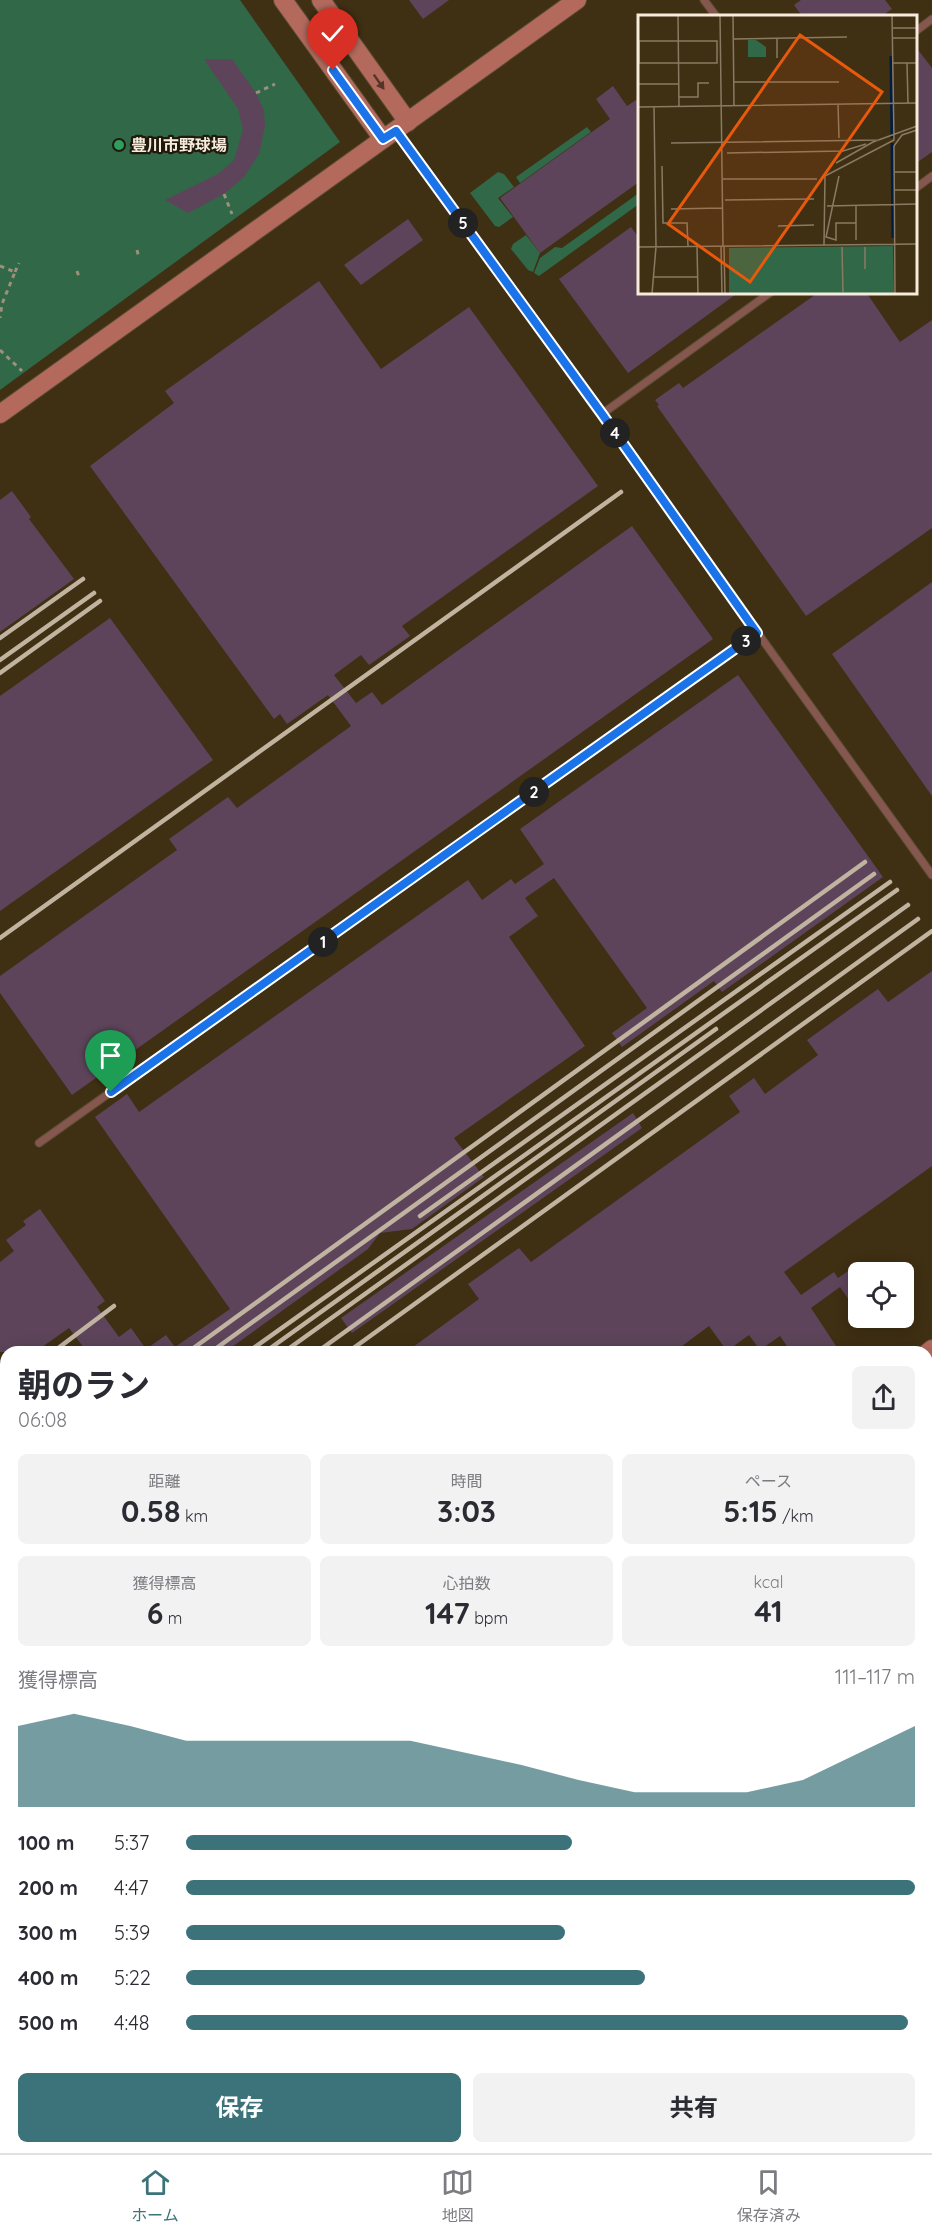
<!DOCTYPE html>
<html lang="ja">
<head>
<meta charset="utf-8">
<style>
  :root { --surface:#fff; --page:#f2f2f3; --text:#2b2b33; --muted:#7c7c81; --line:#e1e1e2; --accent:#3c737a }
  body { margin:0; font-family:Quicksand,"Noto Sans JP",sans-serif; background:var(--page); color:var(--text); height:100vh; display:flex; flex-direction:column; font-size:22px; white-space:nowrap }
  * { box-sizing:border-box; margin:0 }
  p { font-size:20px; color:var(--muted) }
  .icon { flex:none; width:33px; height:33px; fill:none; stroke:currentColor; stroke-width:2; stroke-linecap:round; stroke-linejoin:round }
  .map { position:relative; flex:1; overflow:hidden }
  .details { position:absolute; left:0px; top:1346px; width:933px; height:808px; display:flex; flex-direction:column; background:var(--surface); border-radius:18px 18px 0 0; box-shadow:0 3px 15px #0003 }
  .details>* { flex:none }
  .buttons { position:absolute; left:848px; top:1262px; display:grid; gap:12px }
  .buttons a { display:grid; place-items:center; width:66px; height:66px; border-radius:9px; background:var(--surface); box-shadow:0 3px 15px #0003; font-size:30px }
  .pin { position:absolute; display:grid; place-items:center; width:51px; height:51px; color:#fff; margin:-62px -26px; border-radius:50% 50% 50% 0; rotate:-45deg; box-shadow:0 0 6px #0007 }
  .pin .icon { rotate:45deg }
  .km { position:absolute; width:30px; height:30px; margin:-15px; border-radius:50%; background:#222; color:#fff; font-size:16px; line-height:30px; text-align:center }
  .round { display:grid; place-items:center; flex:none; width:63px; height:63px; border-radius:9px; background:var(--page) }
  .headline { display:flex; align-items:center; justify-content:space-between; height:102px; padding:0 18px }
  h1 { font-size:33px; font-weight:700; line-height:45px }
  .stats { display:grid; grid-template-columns:repeat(3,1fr); gap:9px; height:102px; padding:6px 18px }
  .stats div { display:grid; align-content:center; border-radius:9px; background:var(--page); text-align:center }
  .stats b { font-size:30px; font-weight:700 }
  .stats small { font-size:16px; font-weight:400 }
  .stats p { font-size:16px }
  .chart { height:168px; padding:12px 18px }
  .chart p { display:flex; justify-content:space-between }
  .chart svg { width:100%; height:108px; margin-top:6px; fill:var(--accent); opacity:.7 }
  .primary-button { display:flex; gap:12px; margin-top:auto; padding:12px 18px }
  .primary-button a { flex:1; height:69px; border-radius:9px; background:var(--accent); color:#fff; font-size:24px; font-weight:700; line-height:69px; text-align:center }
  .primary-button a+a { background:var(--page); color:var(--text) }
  ul { padding:0 18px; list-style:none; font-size:20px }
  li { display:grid; grid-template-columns:96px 72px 1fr; align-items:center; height:45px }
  li i { height:15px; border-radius:8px; background:var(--accent) }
  .tabs { display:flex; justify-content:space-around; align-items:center; height:84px; border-top:2px solid var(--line); background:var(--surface); font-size:16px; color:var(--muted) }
  .tabs a { display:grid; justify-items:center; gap:3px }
  .tabs .selected { color:var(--accent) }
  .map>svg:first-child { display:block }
  .green { fill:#316848 }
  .building { fill:#5d445a }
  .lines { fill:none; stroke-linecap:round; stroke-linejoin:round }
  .lane-casing { stroke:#5c4d33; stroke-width:9 }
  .secondary-casing { stroke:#5c4d33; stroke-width:20 }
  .path { stroke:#9e917b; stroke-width:3; stroke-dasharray:4.5 4.5; stroke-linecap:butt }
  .lane { stroke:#85574f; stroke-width:7 }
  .secondary { stroke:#b36a5d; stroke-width:18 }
  .rail { stroke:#c0b3a0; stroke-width:4.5 }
  .oneway { fill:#533529 }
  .route-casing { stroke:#fff; stroke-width:12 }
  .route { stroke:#1a73e8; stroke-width:8 }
  .leisure-dot { fill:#2e9e5b; stroke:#20190d; stroke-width:2 }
  .labels { text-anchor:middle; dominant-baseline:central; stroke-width:4.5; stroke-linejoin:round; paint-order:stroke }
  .poi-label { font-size:16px; font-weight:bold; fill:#f7ecdc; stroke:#20190d; text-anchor:start }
  .inset-river { fill:none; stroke:#001c42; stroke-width:3 }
  .inset-road { fill:none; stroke:#897b63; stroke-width:1.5 }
  .view { fill:#e8590c; fill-opacity:0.15; stroke:#e8590c; stroke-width:3 }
  .inset-edge { fill:none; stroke:#f7ecdc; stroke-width:3 }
</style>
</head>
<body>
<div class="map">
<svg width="932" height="2153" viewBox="0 0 932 2153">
  <rect width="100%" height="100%" fill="#3f2f13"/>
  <g class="green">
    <polygon points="0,0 240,0 340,142 0,390"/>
    <polygon points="587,127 591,132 520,183 516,177"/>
    <polygon points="498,172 504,174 514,187 498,198 513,217 499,227 495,226 470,193"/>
    <polygon points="639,193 639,204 539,276 534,273 540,258 555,247 562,248"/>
    <polygon points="526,235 540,253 533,272 528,270 511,249 513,244"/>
  </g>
  <g class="building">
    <polygon points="409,0 449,0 423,19"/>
    <polygon points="801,0 885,0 892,9 882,16 802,16 794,5"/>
    <polygon points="915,46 932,68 932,152 915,164"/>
    <polygon points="204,59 232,59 256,93 264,111 265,126 259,154 244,177 224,194 188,213 165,200 218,174 234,160 243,130 238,109"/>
    <polygon points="613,86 627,106 639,98 639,182 540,253 500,198 610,119 596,99"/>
    <polygon points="408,219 423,240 361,285 344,265"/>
    <polygon points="631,227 639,238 639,292 739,292 628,373 559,279"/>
    <polygon points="319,281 381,369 469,307 598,486 402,626 410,636 369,665 361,655 334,675 356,703 372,692 382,705 632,526 713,639 72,1095 0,993 0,976 177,850 169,839 228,797 237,808 351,726 328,695 287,724 280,714 274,719 90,466 174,403 165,391"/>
    <polygon points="819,292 866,292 900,342 932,320 932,528 806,616 657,406 659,405 655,400 679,383 683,388"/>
    <polygon points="12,491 31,517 29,519 74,579 0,632 0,500"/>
    <polygon points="932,582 932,796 832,654"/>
    <polygon points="110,618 213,760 0,911 0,696"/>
    <polygon points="738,675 883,877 722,992 714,981 622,1047 612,1033 647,1008 554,878 525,898 538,916 509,937 585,1046 454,1138 484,1177 412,1229 380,1233 368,1249 225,1352 87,1352 69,1328 35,1352 0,1352 0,1262 14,1251 6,1240 26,1225 23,1221 40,1209 105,1301 97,1307 119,1337 131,1328 146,1349 166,1335 175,1347 230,1309 95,1117 127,1094 139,1112 468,880 482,900 511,879 515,884 544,864 520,829"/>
    <polygon points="932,971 932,1166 784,1272 801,1295 834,1272 838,1278 858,1264 858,1313 840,1287 811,1308 840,1352 791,1352 780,1336 760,1350 749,1335 727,1351 709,1326 674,1352 406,1352 479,1299 468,1284 519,1248 531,1262 740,1112 729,1096 754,1078 765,1094 818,1055 807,1040 878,989 888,1002"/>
    <polygon points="633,1113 642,1128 352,1333 341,1318"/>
  </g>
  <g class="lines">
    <defs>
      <g id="lane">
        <polyline points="704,0 716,16"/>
        <polyline points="916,31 932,19"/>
        <polyline points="396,131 932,875"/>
        <polyline points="916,188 932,176"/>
        <polyline points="602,414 771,292"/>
        <polyline points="39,1143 757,633"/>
        <polyline points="927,1619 932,1615"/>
        <polyline points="927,2122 932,2118"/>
        <polyline points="883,2153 890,2148"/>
      </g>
      <g id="secondary">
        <polyline points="283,0 383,139"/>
        <polyline points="321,0 408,122"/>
        <polyline points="0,414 577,0"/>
        <polyline points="927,1353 932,1349"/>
        <polyline points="0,2018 6,2014"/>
      </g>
    </defs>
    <use href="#lane" class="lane-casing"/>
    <use href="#secondary" class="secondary-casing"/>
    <g class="path">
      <polyline points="256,93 275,84"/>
      <polyline points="224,194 232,214"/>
      <polyline points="137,250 139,258"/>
      <polyline points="0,266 15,272 2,304 0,318"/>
      <polyline points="77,271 79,277"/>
      <polyline points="15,272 19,263"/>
      <polyline points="0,350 22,371"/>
    </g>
    <use href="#lane" class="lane"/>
    <use href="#secondary" class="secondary"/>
    <g class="rail">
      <polyline points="0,638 83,579"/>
      <polyline points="0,660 94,593"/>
      <polyline points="0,673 100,601"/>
      <polyline points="0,938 621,492"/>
      <polyline points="420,1216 890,882"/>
      <polyline points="53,1352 114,1306"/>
      <polyline points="188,1352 865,862"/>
      <polyline points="211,1352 874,874"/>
      <polyline points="248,1352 897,890"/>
      <polyline points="265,1352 716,1029"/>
      <polyline points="284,1352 908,905"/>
      <polyline points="317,1352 918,919"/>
      <polyline points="348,1352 932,931"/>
      <polyline points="0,1399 6,1392"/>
      <polyline points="0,1446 6,1441"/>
      <polyline points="0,1487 6,1483"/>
      <polyline points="0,1503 6,1499"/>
      <polyline points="0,1528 6,1524"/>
      <polyline points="0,1541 6,1537"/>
      <polyline points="0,1555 6,1551"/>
      <polyline points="0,1578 6,1574"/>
      <polyline points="0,1602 6,1598"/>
    </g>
  </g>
  <defs><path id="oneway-solid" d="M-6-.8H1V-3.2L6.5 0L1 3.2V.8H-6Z" transform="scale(1.5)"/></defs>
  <use class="oneway" href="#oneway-solid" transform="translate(379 82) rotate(55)"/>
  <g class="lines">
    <defs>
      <polyline id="route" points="111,1092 757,633 602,414 396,131 383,139 333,70"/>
    </defs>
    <use href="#route" class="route-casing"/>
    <use href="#route" class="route"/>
  </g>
  <circle class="leisure-dot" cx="119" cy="145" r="6"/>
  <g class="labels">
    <g class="poi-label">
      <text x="131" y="145">豊川市野球場</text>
    </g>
  </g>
  <g transform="translate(638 15)">
    <rect width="279" height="279" fill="#3f2f13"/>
    <path d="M110 25H118L128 32V42H110ZM255 231 256 278 91 279V233Z" fill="#316848"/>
    <path class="inset-river" d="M253 41 254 123M254 128 255 223"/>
    <path class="inset-road" d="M40 0 41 92M82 0 85 231M95 0 96 91M255 13H279M255 23H279M95 24 209 22M139 24V43M1 26H79V48H1ZM255 48H279M269 48 270 88M96 67H201M0 69H40M41 82H60V68H71M200 89 201 123M0 92 279 88M33 128 241 125M89 138 205 136 228 129M198 148 235 127 279 111M24 151 25 208H49L50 231M257 157H279M201 161 188 222 198 225V208H218M85 164H179M257 175H279M87 185 176 184M218 190V225M189 191 279 189M33 194 84 193M140 211 176 210M186 230 187 161 256 125 254 0M59 231 60 279M83 231 84 279M86 231 87 279M0 232 279 229M204 232 205 277M227 232V254M15 262H60M14 279 18 232 16 92M257 279 256 131 264 120 279 115"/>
    <path class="view" d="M162 20 244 77 112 267 30 209Z"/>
    <rect width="279" height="279" class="inset-edge"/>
  </g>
</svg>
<div class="buttons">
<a><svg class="icon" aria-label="locate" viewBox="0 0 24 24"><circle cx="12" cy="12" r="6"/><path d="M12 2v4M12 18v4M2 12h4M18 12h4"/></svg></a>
</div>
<div class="pin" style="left:111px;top:1092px;background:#1e9e55"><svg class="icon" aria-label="arrive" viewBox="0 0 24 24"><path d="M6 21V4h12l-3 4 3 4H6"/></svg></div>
<div class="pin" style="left:333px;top:70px;background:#d93025"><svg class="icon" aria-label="check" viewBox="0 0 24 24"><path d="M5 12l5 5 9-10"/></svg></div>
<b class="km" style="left:323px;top:942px">1</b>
<b class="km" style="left:534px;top:792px">2</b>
<b class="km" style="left:746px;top:641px">3</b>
<b class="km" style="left:615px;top:433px">4</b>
<b class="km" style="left:463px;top:223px">5</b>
<section class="details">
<div class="headline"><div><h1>朝のラン</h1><p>06:08</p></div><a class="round"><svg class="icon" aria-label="share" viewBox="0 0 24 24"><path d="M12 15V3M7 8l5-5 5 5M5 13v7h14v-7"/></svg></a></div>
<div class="stats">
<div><p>距離</p><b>0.58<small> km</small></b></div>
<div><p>時間</p><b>3:03</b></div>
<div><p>ペース</p><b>5:15<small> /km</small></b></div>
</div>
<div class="stats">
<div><p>獲得標高</p><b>6<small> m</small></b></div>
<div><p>心拍数</p><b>147<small> bpm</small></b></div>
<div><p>kcal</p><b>41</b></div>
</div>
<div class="chart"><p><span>獲得標高</span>111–117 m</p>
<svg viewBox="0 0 160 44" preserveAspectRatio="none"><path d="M0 44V11L10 6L20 11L30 17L40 17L50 17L60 17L70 17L80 22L90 27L100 33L110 38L120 38L130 38L140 33L150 22L160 11V44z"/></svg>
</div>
<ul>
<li><b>100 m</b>5:37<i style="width:53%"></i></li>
<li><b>200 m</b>4:47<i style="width:100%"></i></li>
<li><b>300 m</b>5:39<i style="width:52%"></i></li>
<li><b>400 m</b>5:22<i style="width:63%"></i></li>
<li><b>500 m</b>4:48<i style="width:99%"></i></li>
</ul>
<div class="primary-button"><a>保存</a><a>共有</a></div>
</section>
</div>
<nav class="tabs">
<a class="selected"><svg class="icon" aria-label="home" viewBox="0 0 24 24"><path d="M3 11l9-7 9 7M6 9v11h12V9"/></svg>ホーム</a>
<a><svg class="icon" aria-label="map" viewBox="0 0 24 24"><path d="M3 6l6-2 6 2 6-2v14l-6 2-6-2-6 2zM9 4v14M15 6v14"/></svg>地図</a>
<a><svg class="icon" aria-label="saved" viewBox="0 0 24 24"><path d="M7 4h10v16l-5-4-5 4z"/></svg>保存済み</a>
</nav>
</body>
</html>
